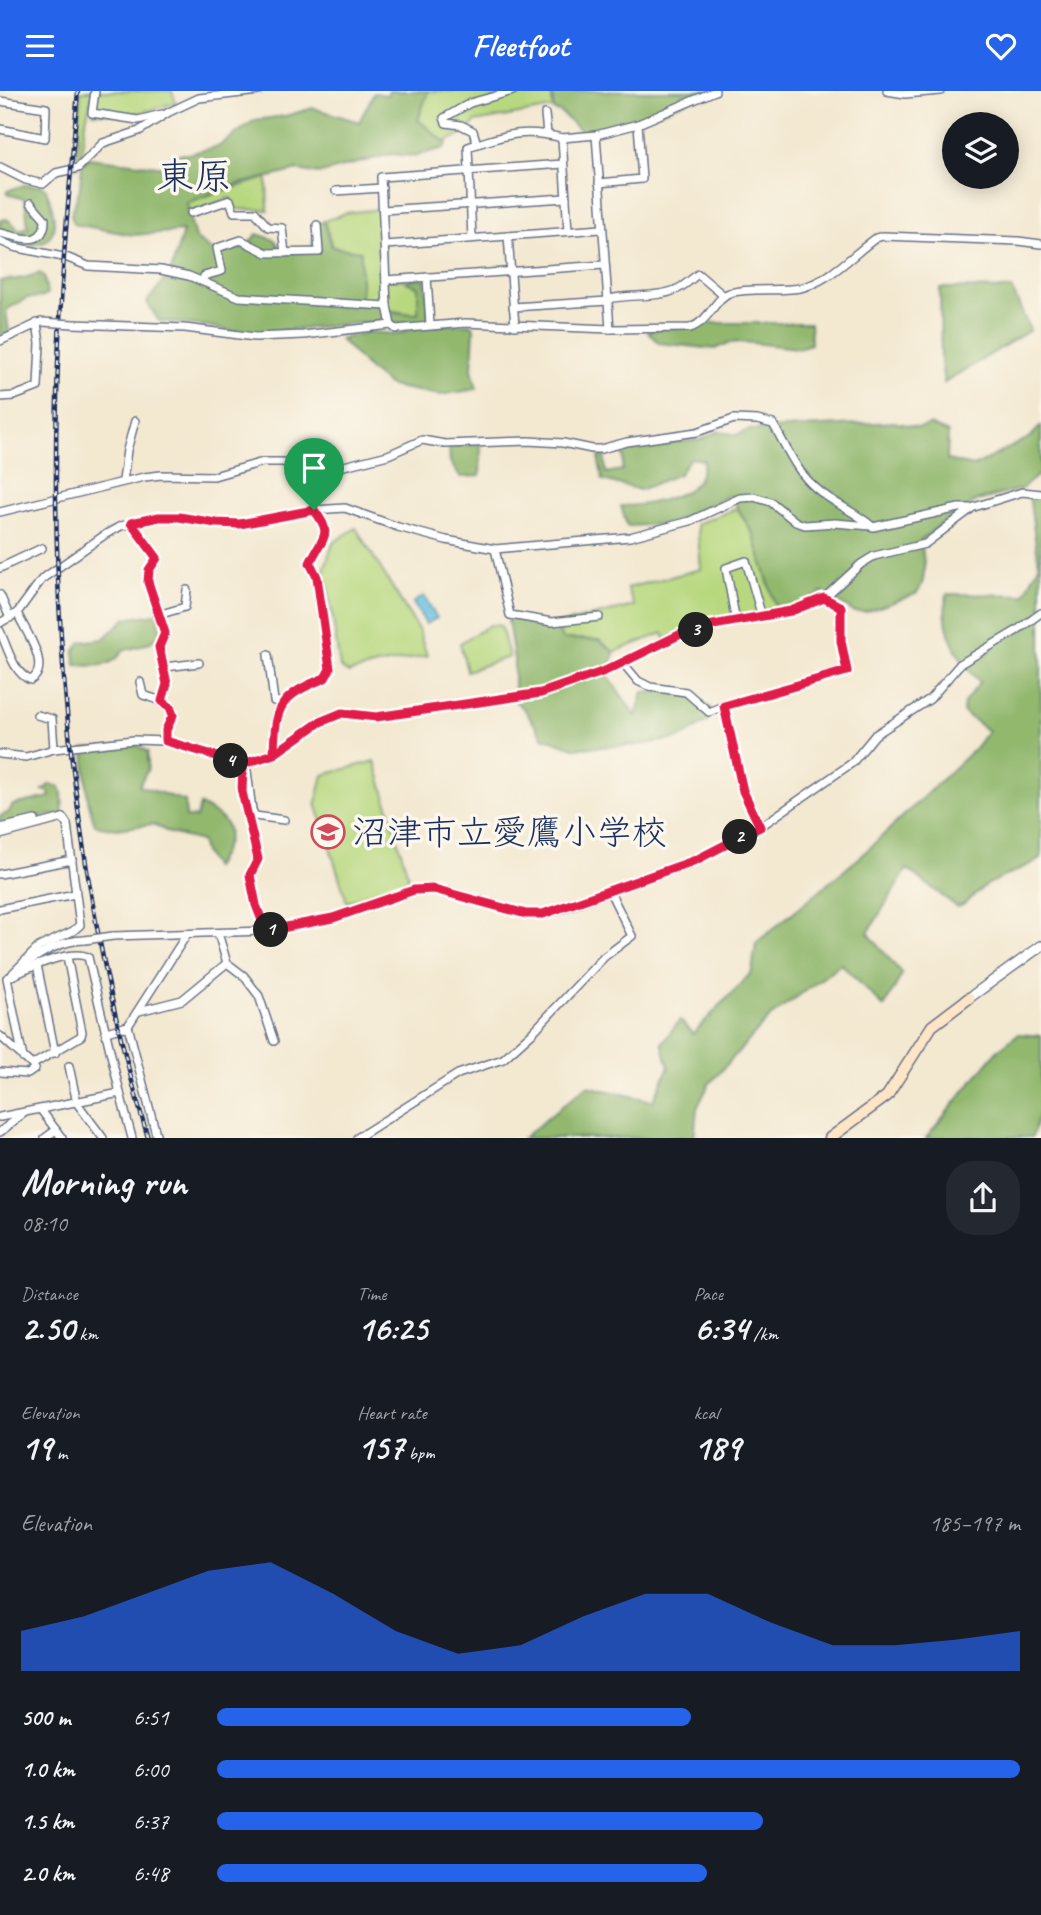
<!DOCTYPE html>
<html lang="en">
<head>
<meta charset="utf-8">
<style>
  :root { --surface:#171b24; --page:#242831; --text:#f1f3f6; --muted:#9ea1a6; --accent:#2563eb }
  body { margin:0; font-family:Caveat,"Klee One",sans-serif; background:var(--page); color:var(--text); height:100vh; display:flex; flex-direction:column; font-size:26px; white-space:nowrap }
  * { box-sizing:border-box; margin:0 }
  p { font-size:23px; color:var(--muted) }
  .icon { flex:none; width:38px; height:38px; fill:none; stroke:currentColor; stroke-width:2; stroke-linecap:round; stroke-linejoin:round }
  .map { position:relative; height:1047px; overflow:hidden }
  .details { display:flex; flex-direction:column; background:var(--surface); flex:1 }
  .details>* { flex:none }
  .fabs { position:absolute; left:942px; top:21px; display:grid; gap:14px }
  .fabs a { display:grid; place-items:center; width:77px; height:77px; border-radius:50%; background:var(--surface); box-shadow:0 4px 18px #0003; font-size:35px }
  .pin { position:absolute; display:grid; place-items:center; width:60px; height:60px; color:#fff; margin:-72px -30px; border-radius:50% 50% 50% 0; rotate:-45deg; box-shadow:0 0 7px #0007 }
  .pin .icon { rotate:45deg }
  .km { position:absolute; width:35px; height:35px; margin:-18px; border-radius:50%; background:#222; color:#fff; font-size:19px; line-height:35px; text-align:center }
  .round { display:grid; place-items:center; flex:none; width:74px; height:74px; border-radius:28px; background:var(--page) }
  .head { display:flex; align-items:center; justify-content:space-between; height:119px; padding:0 21px }
  h1 { font-size:38px; font-weight:600; line-height:52px }
  .metrics { display:grid; grid-template-columns:repeat(3,1fr); gap:10px; height:119px; padding:7px 21px }
  .metrics div { display:grid; align-content:center }
  .metrics b { font-size:35px; font-weight:600 }
  .metrics small { font-size:19px; font-weight:400 }
  .metrics p { font-size:19px }
  .chart { height:196px; padding:14px 21px }
  .chart p { display:flex; justify-content:space-between }
  .chart svg { width:100%; height:126px; margin-top:7px; fill:var(--accent); opacity:.7 }
  ul { padding:0 21px; list-style:none; font-size:23px }
  li { display:grid; grid-template-columns:112px 84px 1fr; align-items:center; height:52px }
  li i { height:18px; border-radius:9px; background:var(--accent) }
  header { display:flex; justify-content:space-between; align-items:center; height:91px; padding:0 21px; background:var(--accent); color:#fff; font-size:32px; font-weight:600 }
  .map>svg:first-child { display:block }
  .green { fill:#b8d87f; stroke:#6a846e; stroke-width:2 }
  .forest { fill:#92b86e; stroke:#567466; stroke-width:2 }
  .water { fill:#5fbedd; stroke:#3d769e; stroke-width:2 }
  .lines { fill:none; stroke-linecap:round; stroke-linejoin:round }
  .minor-casing { stroke:#677086; stroke-width:10 }
  .tertiary-casing { stroke:#677086; stroke-width:12 }
  .secondary-casing { stroke:#677086; stroke-width:13 }
  .minor { stroke:#fff; stroke-width:7 }
  .tertiary { stroke:#fff; stroke-width:9 }
  .secondary { stroke:#fee5c5; stroke-width:10 }
  .rail-casing { stroke:#1b2f5e; stroke-width:4.5 }
  .rail { stroke:#fbf7ec; stroke-width:2; stroke-dasharray:5; stroke-linecap:butt }
  .minor-bridge-casing { stroke:#677086; stroke-width:10; stroke-linecap:butt }
  .minor-bridge { stroke:#fff; stroke-width:7 }
  .route-casing { stroke:#fff; stroke-width:14 }
  .route { stroke:#e11d48; stroke-width:9 }
  .labels { text-anchor:middle; dominant-baseline:central; stroke-width:7; stroke-linejoin:round; paint-order:stroke }
  .poi-label { font-size:35px; fill:#1b2f5e; stroke:#fbf7ec; text-anchor:start }
  .quarter-label { font-size:38px; fill:#1b2f5e; stroke:#fbf7ec }
</style>
</head>
<body>
<header><svg class="icon" aria-label="menu" viewBox="0 0 24 24"><path d="M4 6h16M4 12h16M4 18h16"/></svg>Fleetfoot<svg class="icon" aria-label="heart" viewBox="0 0 24 24"><path d="M12 20l-8-8c-3-5 5-10 8-4 3-6 11-1 8 4z"/></svg></header>
<div class="map">
<svg width="1041" height="1047" viewBox="0 0 1041 1047">
  <rect width="100%" height="100%" fill="#fbf7ec"/>
  <filter id="ink" filterUnits="userSpaceOnUse"><feTurbulence type="fractalNoise" baseFrequency=".0143" numOctaves="2"/><feDisplacementMap in="SourceGraphic" scale="14" xChannelSelector="R" yChannelSelector="G"/><feConvolveMatrix kernelMatrix="1 2 1 2 8 2 1 2 1" color-interpolation-filters="sRGB"/></filter>
  <filter id="wash" filterUnits="userSpaceOnUse"><feTurbulence type="fractalNoise" baseFrequency=".00686" numOctaves="4" result="noise"/><feDisplacementMap in="SourceGraphic" scale="28" xChannelSelector="R" yChannelSelector="G"/><feGaussianBlur stdDeviation="1.57" result="paint"/><feColorMatrix in="noise" values="0 0 0 0 0 0 0 0 0 0 0 0 0 0 0 0 0 1.4 0 .05"/><feComposite in="paint" operator="in"/></filter>
  <g filter="url(#wash)">
    <rect width="100%" height="100%" fill="#f3e8d0"/>
    <g class="green">
      <polygon points="81,0 93,0 85,33 81,63 88,66 76,76"/>
      <polygon points="95,0 172,0 176,12 134,23 93,22"/>
      <polygon points="428,0 551,0 553,17 475,31 468,40 445,51 418,29"/>
      <polygon points="267,87 268,119 235,118 230,107 191,121 185,111"/>
      <polygon points="379,118 386,189 403,188 418,195 418,224 388,219 360,210 361,162 332,156 324,130 346,122"/>
      <polygon points="737,417 753,443 777,519 665,548 663,542 614,561 599,549 562,548 556,534 634,515 627,497 701,478 697,433"/>
      <polygon points="356,437 419,540 427,565 377,574 348,582 340,576 328,495 324,479 333,452"/>
      <polygon points="490,534 501,535 509,566 467,580 460,552"/>
      <polygon points="375,670 409,788 347,811 316,712 323,684"/>
    </g>
    <g class="forest">
      <polygon points="389,0 428,0 418,29 447,53 444,57 414,65 390,63 318,83 299,79 239,93 186,112 195,147 217,163 246,156 257,143 275,149 280,157 270,161 311,160 317,134 324,130 332,156 361,160 361,210 377,211 388,221 418,223 418,196 407,191 409,188 425,187 430,234 471,233 474,237 472,278 477,298 440,304 390,295 370,279 340,248 369,241 396,243 426,234 369,231 247,243 207,235 159,230 147,211 171,180 183,140 133,144 74,133 71,124 80,97 82,74 89,67 166,76 172,64 188,63 219,55 255,29 285,25 313,17 359,31 374,2 387,4"/>
      <polygon points="552,0 714,0 636,30 582,41 560,21 554,20"/>
      <path d="M24 94 42 95 46 98C50 108 54 122 54 132 53 160 21 157 6 144L0 145V129L7 128 20 139 28 136 25 108 7 103V100Z"/>
      <polygon points="40,182 44,185 47,203 42,206 27,207 6,219 9,241 0,245 0,190 24,187"/>
      <polygon points="940,197 1012,198 1030,239 944,292 941,272"/>
      <path d="M705 232H810L811 253 798 257 743 251 728 252 715 258 659 252 648 241C669 232 685 239 705 232Z"/>
      <path d="M894 331 919 337 930 334 948 342 947 369 974 375 1029 347 1041 335V382L1021 398 977 410 949 427 921 449C923 465 929 490 916 503L866 521H854L823 501 805 512 777 519 753 443 730 404 670 433 627 435 621 415C641 415 683 408 697 391 701 386 703 375 704 369L690 367 679 383 640 399 603 389 599 371 600 361H604L606 382 622 379 624 366 617 357 700 349 719 340 736 344 750 339Z"/>
      <polygon points="481,353 480,385 460,386 450,371 449,356"/>
      <path d="M1029 404 1041 407V768L986 794 963 814 957 816 907 778 868 842 902 883 884 916 841 873 770 926 709 993 697 1017 694 1047H523L587 995 653 1010 669 976 662 952 680 929 693 943 752 881 756 852 859 767 975 657 988 640 963 621 964 612 980 591C957 568 940 537 947 503L1024 504 1039 474Z"/>
      <path d="M156 523 161 542C152 553 137 557 123 559 113 578 95 575 76 574L74 561 81 551 103 548 125 528Z"/>
      <polygon points="507,523 554,535 563,548 599,549 614,561 611,577 607,584 636,625 643,601 679,599 711,617 707,630 681,647 639,654 574,657 543,646 524,618 514,609 514,568"/>
      <path d="M137 654 148 661V678L139 695 185 710 186 726 196 727 200 714C237 733 234 742 214 777L204 761 201 750 170 742 153 733 116 738 95 734 88 709 84 658Z"/>
      <path d="M50 693 60 696 62 701 63 724C48 722 16 731 0 735V725L8 722 13 714 50 706 49 701 43 699Z"/>
      <polygon points="1018,943 1041,945 1041,1017 1032,1046 926,1047 997,960"/>
    </g>
    <polygon class="water" points="424,505 437,527 426,533 413,512"/>
  </g>
  <g filter="url(#ink)">
    <g class="lines">
      <defs>
        <g id="minor">
          <polyline points="95,0 92,22 138,29 162,23"/>
          <polyline points="887,0 905,3 941,0"/>
          <polyline points="0,10 46,17 45,47 0,38"/>
          <polyline points="545,23 547,43"/>
          <polyline points="596,44 610,238"/>
          <polyline points="477,53 473,40 461,34 446,32 444,27 470,12 513,0"/>
          <polyline points="0,76 26,89 43,93 56,82 78,77 103,52 139,40 169,21 199,7 259,0"/>
          <polyline points="599,92 642,88 638,33"/>
          <polyline points="336,100 382,97"/>
          <polyline points="383,119 566,107"/>
          <polyline points="191,122 230,109 234,121 255,121 268,136 282,137 285,162"/>
          <polyline points="568,140 562,47 596,44 638,33 715,0"/>
          <path d="M0 142C19 146 45 158 45 128L31 112"/>
          <polyline points="508,145 515,235"/>
          <path d="M472 147 468 56C505 44 523 37 562 47"/>
          <polyline points="0,150 14,156 68,167 88,175 161,179 189,185 239,206 387,215"/>
          <polyline points="385,154 601,138"/>
          <polyline points="427,186 430,234"/>
          <polyline points="203,189 204,185 222,180 217,157 241,149 267,162 319,161 317,134"/>
          <polyline points="386,189 604,174"/>
          <path d="M608 208C629 203 657 207 675 199 684 196 691 188 698 183L724 205"/>
          <polyline points="513,216 608,210"/>
          <path d="M73 233 185 237 255 246 303 244 391 234 396 238 465 232 610 238 690 237C710 230 715 207 729 202 752 196 777 201 800 197 829 191 852 164 876 147L883 145 1018 150 1041 153"/>
          <polyline points="391,234 387,215 381,86 563,73"/>
          <polyline points="0,250 41,231"/>
          <polyline points="0,306 14,305 38,296 40,252 37,232"/>
          <polyline points="123,390 127,359 135,330"/>
          <path d="M0 421 144 386 161 384 214 385 263 371H282L324 380 388 364 422 349 445 353 528 350 563 352 592 358H601L627 351 697 341 734 328 757 329 773 333C786 355 796 381 817 398 834 413 856 421 873 436L959 417H971L1022 401 1041 403"/>
          <polyline points="131,432 157,467 149,479 148,491 165,542 159,556 167,593 162,610 170,616 173,624 166,639 166,650"/>
          <polyline points="495,458 510,524 552,531 599,526"/>
          <polyline points="0,477 42,457"/>
          <polyline points="0,504 10,527"/>
          <polyline points="158,524 185,516 187,499"/>
          <polyline points="736,531 726,477 746,470 762,526"/>
          <polyline points="0,532 17,522 42,488 106,443 121,435 159,426 179,426 216,432 240,433 314,419 345,417 398,436 446,449 495,458 630,446 690,430 740,407 754,406 771,411 796,431 805,434 835,432 871,435"/>
          <path d="M0 540C7 555 14 584 31 589 52 576 25 539 17 522"/>
          <polyline points="268,564 274,610 282,612"/>
          <polyline points="623,572 638,590 650,596 686,601 709,621 724,615"/>
          <polyline points="165,576 199,572"/>
          <polyline points="140,591 143,604 162,610"/>
          <polyline points="37,624 52,628 54,658"/>
          <polyline points="0,663 26,666 54,658 134,649 166,650 243,672 274,663 320,631 342,622 376,626 541,602 605,580 679,543 708,535 791,520 812,512 824,507 861,473 874,465 925,453 971,418"/>
          <path d="M274 663C275 614 280 604 325 587L330 578 317 486 310 472C321 448 335 445 314 419"/>
          <polyline points="243,672 242,701 258,768 250,784 256,814 266,840"/>
          <polyline points="243,679 247,680 252,719 255,725 284,729"/>
          <polyline points="760,736 743,700 724,615 847,580 841,549 841,516 824,507"/>
          <polyline points="0,737 35,729"/>
          <polyline points="0,744 63,727"/>
          <polyline points="0,783 72,769"/>
          <polyline points="0,818 75,803"/>
          <polyline points="218,842 227,872 244,885 259,905 274,950"/>
          <polyline points="113,845 266,840 333,827 413,799 434,798 457,803 526,823 543,823 562,818 696,769 760,736 852,672 875,644 930,608 960,573 1016,540 1041,522"/>
          <polyline points="37,874 55,962"/>
          <path d="M23 875C41 862 62 849 85 849"/>
          <polyline points="13,882 39,856 73,840 80,834 67,733 63,727"/>
          <polyline points="139,920 182,909 227,872"/>
          <polyline points="128,935 157,1047"/>
          <polyline points="106,941 128,935 187,843"/>
          <polyline points="0,945 32,974 81,945 82,941 67,866"/>
          <polyline points="69,975 77,1012 103,1047"/>
          <polyline points="0,981 28,983 35,978 32,974"/>
          <polyline points="120,1002 132,1047"/>
          <polyline points="41,1019 62,1047"/>
          <path d="M0 1026 120 1002 88 866C69 857 26 879 7 887L23 967"/>
          <polyline points="0,1041 24,1022"/>
          <polyline points="45,1047 56,1039"/>
          <polyline points="357,1047 458,983 503,968 532,942 604,866 632,845 610,801"/>
        </g>
        <polyline id="tertiary" points="969,907 1041,855"/>
        <polyline id="secondary" points="830,1047 887,1005 932,935 969,907"/>
      </defs>
      <use href="#minor" class="minor-casing"/>
      <use href="#tertiary" class="tertiary-casing"/>
      <use href="#secondary" class="secondary-casing"/>
      <use href="#minor" class="minor"/>
      <use href="#tertiary" class="tertiary"/>
      <use href="#secondary" class="secondary"/>
      <defs>
        <path id="rail" d="M78 0C69 102 59 205 57 307 50 555 77 809 148 1047"/>
      </defs>
      <use href="#rail" class="rail-casing"/>
      <use href="#rail" class="rail"/>
      <defs>
        <g id="minor-bridge">
          <polyline points="42,231 73,233"/>
          <polyline points="85,849 113,845"/>
        </g>
      </defs>
      <use href="#minor-bridge" class="minor-bridge-casing"/>
      <use href="#minor-bridge" class="minor-bridge"/>
    </g>
  </g>
  <g class="lines" filter="url(#ink)">
    <defs>
      <path id="route" d="M314 419C335 445 321 447 310 472L317 486 330 578 325 587C280 605 275 614 274 663L243 673 242 701 258 768 250 784 256 814 266 840 333 827 414 799 434 798 526 823H543L696 769 760 736 743 700 724 615 847 580 841 550V516L824 507 791 520 708 535 679 544 605 580 541 602 376 626 342 622 320 631 274 663 243 673 166 650V639L173 624 170 616 162 610 167 593 159 556 165 542 148 491 149 479 157 467 131 432 159 426H179L216 432 240 433 314 419"/>
    </defs>
    <use href="#route" class="route-casing"/>
    <use href="#route" class="route"/>
  </g>
  <defs>
    <symbol id="school-ring" viewBox="-11 -11 22 22"><circle r="9.5" fill="#fbf7ec" stroke="#d1495b" stroke-width="1.5"/><path d="M0-5L7-2L0 1L-7-2ZM-4 1L0 2.5L4 1V4Q0 6-4 4Z" fill="#d1495b"/></symbol>
  </defs>
  <g fill-rule="evenodd">
    <use href="#school-ring" x="309" y="722" width="38" height="38"/>
  </g>
  <g class="labels">
    <g class="poi-label">
      <text x="352" y="741">沼津市立愛鷹小学校</text>
    </g>
    <g class="quarter-label">
      <text x="194" y="85">東原</text>
    </g>
  </g>
</svg>
<div class="fabs">
<a><svg class="icon" aria-label="layers" viewBox="0 0 24 24"><path d="M12 4l9 5-9 5-9-5zM3 14l9 5 9-5"/></svg></a>
</div>
<div class="pin" style="left:314px;top:419px;background:#1e9e55"><svg class="icon" aria-label="arrive" viewBox="0 0 24 24"><path d="M6 21V4h12l-3 4 3 4H6"/></svg></div>
<b class="km" style="left:271px;top:839px">1</b>
<b class="km" style="left:740px;top:746px">2</b>
<b class="km" style="left:696px;top:539px">3</b>
<b class="km" style="left:231px;top:670px">4</b>
</div>
<section class="details">
<div class="head"><div><h1>Morning run</h1><p>08:10</p></div><a class="round"><svg class="icon" aria-label="share" viewBox="0 0 24 24"><path d="M12 15V3M7 8l5-5 5 5M5 13v7h14v-7"/></svg></a></div>
<div class="metrics">
<div><p>Distance</p><b>2.50<small> km</small></b></div>
<div><p>Time</p><b>16:25</b></div>
<div><p>Pace</p><b>6:34<small> /km</small></b></div>
</div>
<div class="metrics">
<div><p>Elevation</p><b>19<small> m</small></b></div>
<div><p>Heart rate</p><b>157<small> bpm</small></b></div>
<div><p>kcal</p><b>189</b></div>
</div>
<div class="chart"><p><span>Elevation</span>185–197 m</p>
<svg viewBox="0 0 160 44" preserveAspectRatio="none"><path d="M0 44V30L10 25L20 17L30 9L40 6L50 17L60 30L70 38L80 35L90 25L100 17L110 17L120 27L130 35L140 35L150 33L160 30V44z"/></svg>
</div>
<ul>
<li><b>500 m</b>6:51<i style="width:59%"></i></li>
<li><b>1.0 km</b>6:00<i style="width:100%"></i></li>
<li><b>1.5 km</b>6:37<i style="width:68%"></i></li>
<li><b>2.0 km</b>6:48<i style="width:61%"></i></li>
</ul>
</section>
</body>
</html>
